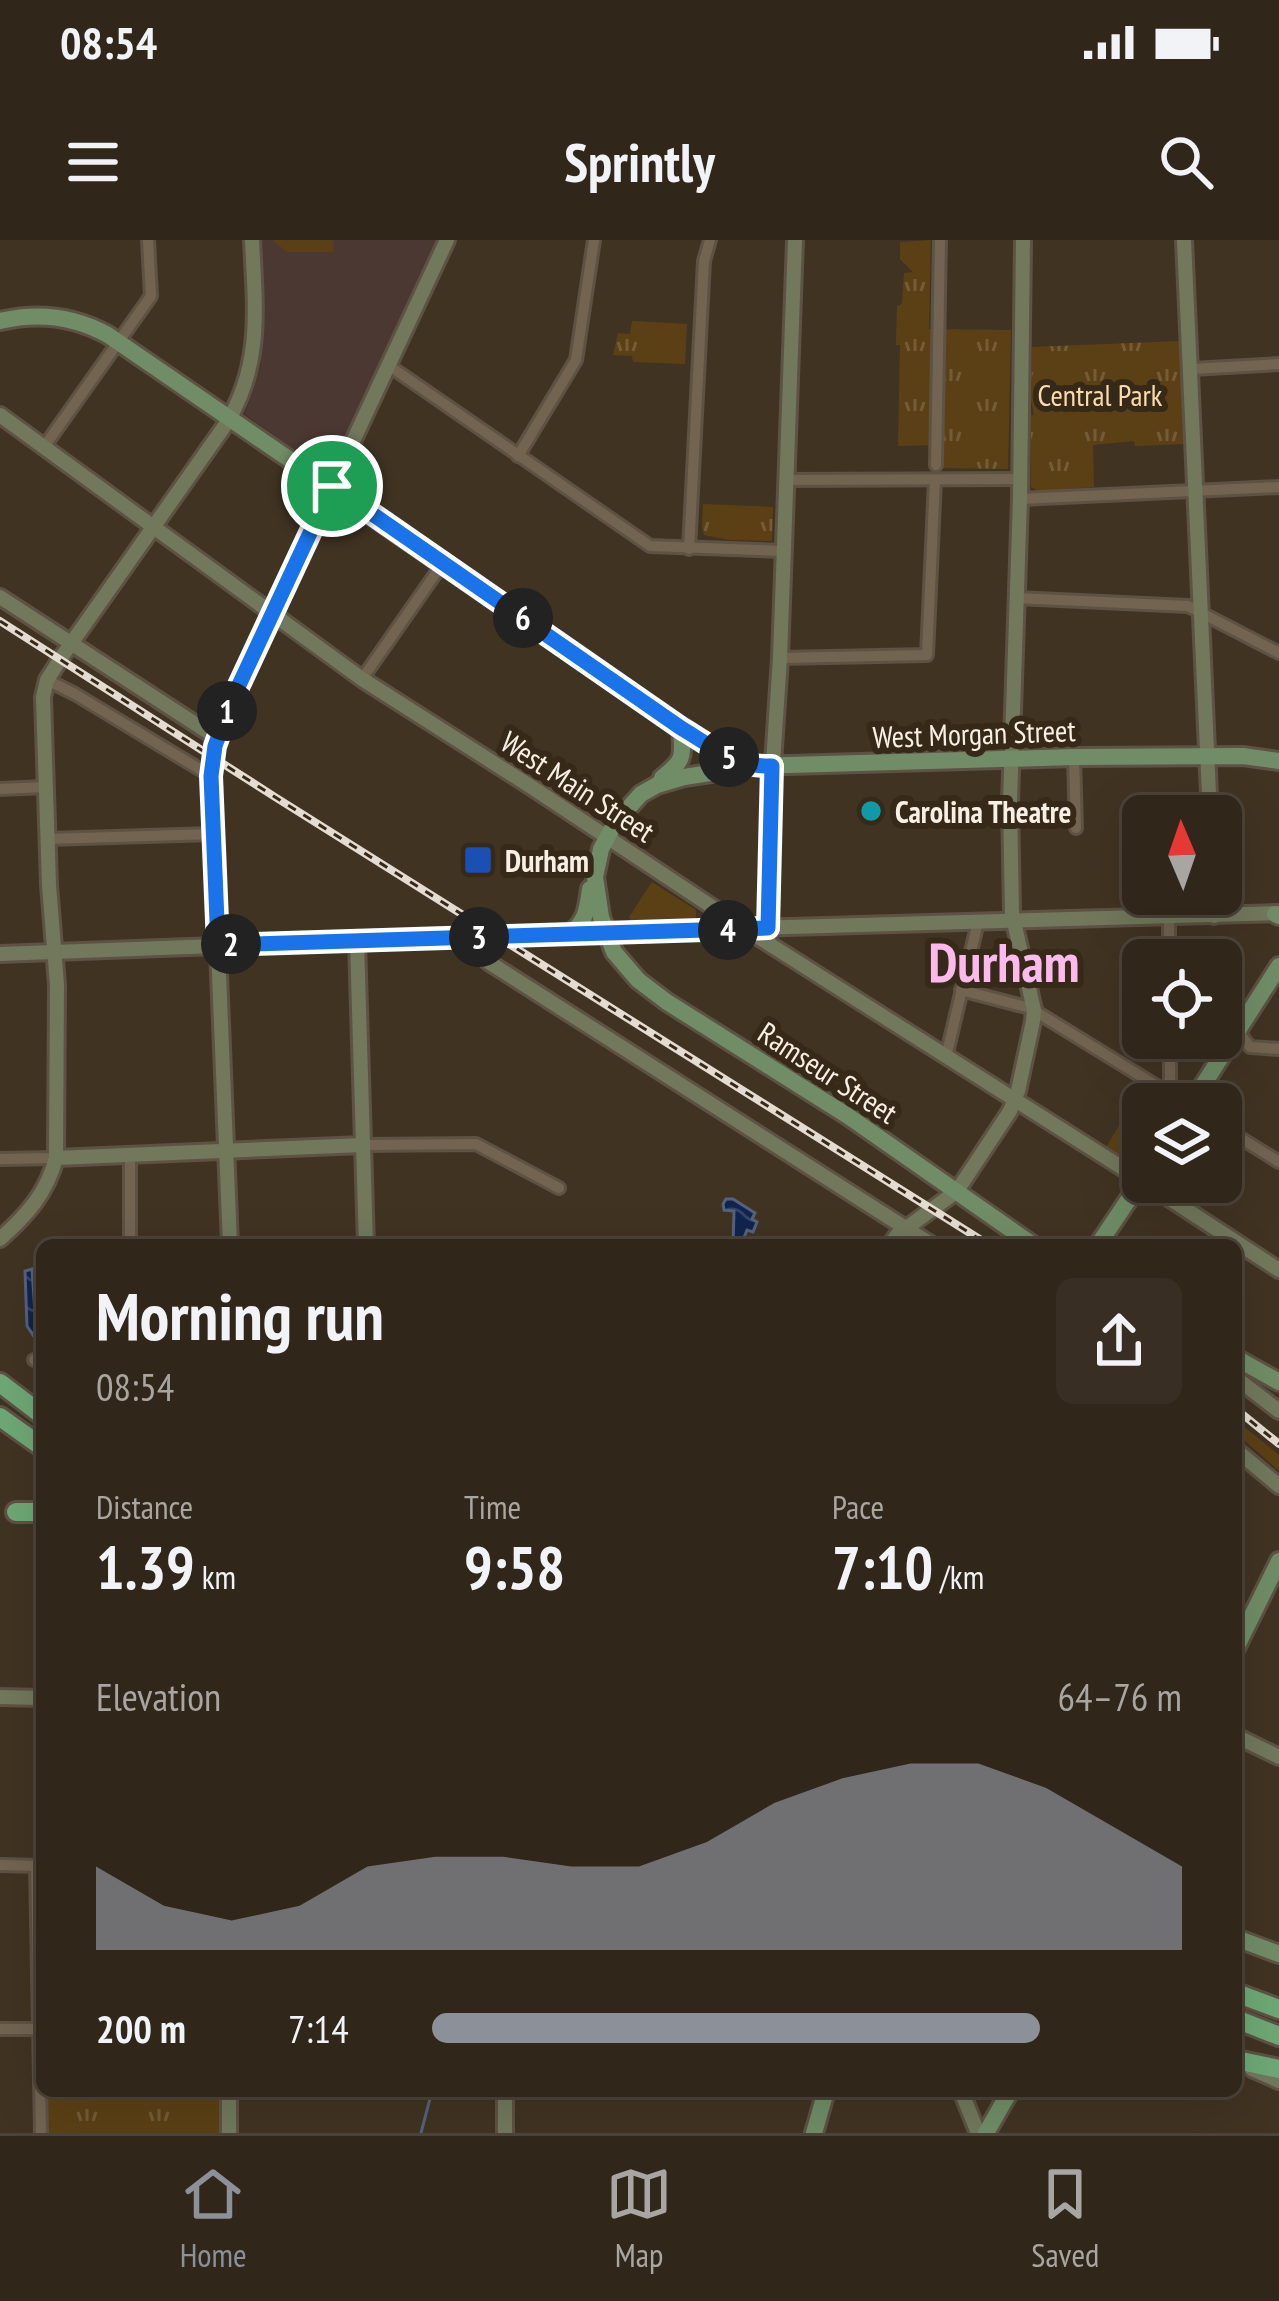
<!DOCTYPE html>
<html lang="en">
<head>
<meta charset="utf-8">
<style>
  :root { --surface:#30261a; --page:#382e23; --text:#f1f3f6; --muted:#a8a5a2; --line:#4b4339; --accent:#8c9099 }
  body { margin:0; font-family:"PT Sans Narrow",sans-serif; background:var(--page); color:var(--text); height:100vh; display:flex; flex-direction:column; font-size:45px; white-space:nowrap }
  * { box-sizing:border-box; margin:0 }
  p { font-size:39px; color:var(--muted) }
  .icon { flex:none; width:66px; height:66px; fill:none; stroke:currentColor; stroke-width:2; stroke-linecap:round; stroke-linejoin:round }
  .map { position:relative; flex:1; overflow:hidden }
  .sheet { position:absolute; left:36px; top:999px; width:1206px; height:858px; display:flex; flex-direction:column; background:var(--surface); border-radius:18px; box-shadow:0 12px 48px #0002,0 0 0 3px var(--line) }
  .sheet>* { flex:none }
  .needle { width:78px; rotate:358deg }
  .controls { position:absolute; left:1122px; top:555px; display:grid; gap:24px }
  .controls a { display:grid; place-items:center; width:120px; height:120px; border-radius:18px; background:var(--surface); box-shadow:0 12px 48px #0002,0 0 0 3px var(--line); font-size:60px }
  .pin { position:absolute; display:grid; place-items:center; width:102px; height:102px; color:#fff; margin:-51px; border:6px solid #fff; border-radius:50%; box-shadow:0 3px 12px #0007 }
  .km { position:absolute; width:60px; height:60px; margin:-30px; border-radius:50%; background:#222; color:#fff; font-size:33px; line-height:60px; text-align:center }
  .round { display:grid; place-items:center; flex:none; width:126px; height:126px; border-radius:18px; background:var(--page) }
  .head { display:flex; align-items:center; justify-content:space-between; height:204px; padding:0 60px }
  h1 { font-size:66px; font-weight:700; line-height:90px }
  .metrics { display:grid; grid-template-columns:repeat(3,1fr); gap:18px; height:204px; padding:12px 60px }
  .metrics div { display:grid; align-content:center }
  .metrics b { font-size:60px; font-weight:700 }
  .metrics small { font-size:33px; font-weight:400 }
  .metrics p { font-size:33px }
  .chart { height:336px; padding:24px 60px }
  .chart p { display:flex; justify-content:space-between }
  .chart svg { width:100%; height:216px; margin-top:12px; fill:var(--accent); opacity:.7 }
  ul { padding:0 60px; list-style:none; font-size:39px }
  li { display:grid; grid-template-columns:192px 144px 1fr; align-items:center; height:90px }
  li i { height:30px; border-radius:15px; background:var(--accent) }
  .status { display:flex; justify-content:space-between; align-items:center; height:84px; padding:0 60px; background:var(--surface); direction:ltr }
  .status svg { height:33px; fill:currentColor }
  header { display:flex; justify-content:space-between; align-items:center; height:156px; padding:0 60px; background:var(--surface); font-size:54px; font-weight:700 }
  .menu { display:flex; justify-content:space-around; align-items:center; height:168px; border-top:3px solid var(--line); background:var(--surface); font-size:33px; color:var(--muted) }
  .menu a { display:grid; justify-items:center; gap:6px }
  .menu .active { color:var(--accent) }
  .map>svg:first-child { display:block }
  .education { fill:#4c3833 }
  .grass { fill:#5b4015 }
  .park { fill:url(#park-tufts) }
  .water { fill:url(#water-waves); stroke:#56617c; stroke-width:3 }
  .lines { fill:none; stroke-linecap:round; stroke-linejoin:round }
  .stream { stroke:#56617c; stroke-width:3 }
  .street-casing { stroke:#5d5243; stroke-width:16 }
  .secondary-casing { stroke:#5d5243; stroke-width:20 }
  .primary-casing { stroke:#5d5243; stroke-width:22 }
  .highway-casing { stroke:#5d5243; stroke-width:24 }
  .street { stroke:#726451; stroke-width:10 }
  .secondary { stroke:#71785c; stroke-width:14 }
  .primary { stroke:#708d67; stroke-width:16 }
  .highway { stroke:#6ea876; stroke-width:18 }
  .rail-casing { stroke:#e5dcd1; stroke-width:8 }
  .rail { stroke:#362918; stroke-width:3; stroke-dasharray:9; stroke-linecap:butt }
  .route-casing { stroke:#fff; stroke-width:24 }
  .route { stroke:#1a73e8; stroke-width:15 }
  .culture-dot { fill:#0f9aa8; stroke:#362918; stroke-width:4.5 }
  .transit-dot { fill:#1a4fb4; stroke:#362918; stroke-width:4.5 }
  .labels { text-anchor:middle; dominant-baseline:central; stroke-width:12; stroke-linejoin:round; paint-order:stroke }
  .park-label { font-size:30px; fill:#fbdaae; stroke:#362918 }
  .street-label { font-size:30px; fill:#f8f0e5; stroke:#362918 }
  .poi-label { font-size:30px; font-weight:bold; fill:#f8f0e5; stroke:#362918; text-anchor:start }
  .town-label { font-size:54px; font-weight:bold; fill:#fbb9ec; stroke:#362918 }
</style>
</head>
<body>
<div class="status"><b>08:54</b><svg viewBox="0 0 49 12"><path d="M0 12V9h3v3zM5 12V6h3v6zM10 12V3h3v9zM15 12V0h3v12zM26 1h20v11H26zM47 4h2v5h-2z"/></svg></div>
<header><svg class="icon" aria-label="menu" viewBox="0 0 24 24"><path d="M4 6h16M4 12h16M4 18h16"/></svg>Sprintly<svg class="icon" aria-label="search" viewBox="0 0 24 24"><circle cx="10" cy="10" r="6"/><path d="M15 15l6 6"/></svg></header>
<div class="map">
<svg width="1279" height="1893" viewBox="0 0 1279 1893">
  <defs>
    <pattern id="park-tufts" width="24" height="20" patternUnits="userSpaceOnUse" patternTransform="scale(3)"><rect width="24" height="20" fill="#5b4015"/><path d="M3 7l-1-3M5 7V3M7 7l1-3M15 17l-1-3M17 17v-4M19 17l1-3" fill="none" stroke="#735c37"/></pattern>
    <pattern id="water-waves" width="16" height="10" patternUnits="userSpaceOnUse" patternTransform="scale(3)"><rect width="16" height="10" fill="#10244f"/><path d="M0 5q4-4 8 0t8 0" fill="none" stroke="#344468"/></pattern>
  </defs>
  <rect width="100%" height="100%" fill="#403322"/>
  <polygon class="education" points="259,0 439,0 328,234 245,174 261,125"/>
  <g class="grass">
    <polygon points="272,0 333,0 334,12 287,12"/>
    <polygon points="652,642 696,670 696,677 693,682 632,683 629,677"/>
    <polygon points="1236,1180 1279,1215 1279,1231 1236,1193"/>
  </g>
  <g class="park">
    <polygon points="931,0 929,89 1011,90 1008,229 935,228 935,205 898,206 900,105 896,105 897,66 902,64 904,33 913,32 900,19 900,2"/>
    <polygon points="632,81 687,84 685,124 633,122 632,116 613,115 618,93 630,94"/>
    <polygon points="1180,101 1185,204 1135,206 1134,201 1093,205 1094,247 1039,251 1031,247 1031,175 1034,175 1031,160 1032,107"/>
    <polygon points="703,264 773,267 772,301 729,300 704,295 702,287"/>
    <polygon points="1130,868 1143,876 1143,915 1137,925 1106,907"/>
    <polygon points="44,1851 223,1851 223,1893 46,1893"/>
  </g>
  <g class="water">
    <polygon points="726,959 733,959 755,973 752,979 757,982 753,992 747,990 741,1005 733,1005 734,971 724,970 723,964"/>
    <polygon points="32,1029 36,1087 33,1095 27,1086 25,1031"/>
  </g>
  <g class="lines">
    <polyline class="stream" points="421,1893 432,1851"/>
    <defs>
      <g id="street">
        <polyline points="388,125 650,306 783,311"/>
        <polyline points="1192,129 1279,124"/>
        <polyline points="44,207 151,56 148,0"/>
        <polyline points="518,216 576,120 594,0"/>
        <polyline points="936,225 940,0"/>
        <polyline points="785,240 1020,239"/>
        <polyline points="1020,259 1279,247"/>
        <polyline points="689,309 704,21 710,0"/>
        <polyline points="1016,358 1188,366 1279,413"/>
        <polyline points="780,418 927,415 935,240"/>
        <polyline points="362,439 443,323"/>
        <polyline points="47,440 75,454 211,536"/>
        <polyline points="1074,517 1076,588"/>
        <polyline points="0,549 45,547"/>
        <polyline points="47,599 213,594"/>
        <polyline points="1169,677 1169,720"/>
        <polyline points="961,750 1030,768 1186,864"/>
        <polyline points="1238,791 1250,807 1279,809"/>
        <polyline points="946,817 978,682"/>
        <polyline points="1165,851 1170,842 1170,798"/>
        <polyline points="1221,886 1279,922"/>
        <polyline points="363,905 476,904 559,948"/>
        <polyline points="130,914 130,1005"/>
        <polyline points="0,919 56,918"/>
        <polyline points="34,1120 42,1119"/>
        <polyline points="0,1625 39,1626"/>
        <polyline points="36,1626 41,1893"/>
        <polyline points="0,1789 42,1789"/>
      </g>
      <g id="secondary">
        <polyline points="1184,0 1210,576"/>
        <polyline points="0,175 362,439 533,548 747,690 1143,941"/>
        <polyline points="0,357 217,498"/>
        <polyline points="1213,654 1214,676"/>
        <polyline points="473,697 478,713 490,723 932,1005"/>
        <polyline points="768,698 772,538 780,418 795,0"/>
        <polyline points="357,701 366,1005"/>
        <polyline points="0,714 539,694 1279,673"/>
        <polyline points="56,918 363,905"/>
        <polyline points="1144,942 1279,1030"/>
        <path d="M0 999C26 976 47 953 56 918L57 745 49 645 43 457 47 440 63 415 226 184C263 124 255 67 252 0"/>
        <polyline points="230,1005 211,536 215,506 232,460 447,0"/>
        <polyline points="890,1005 897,995 957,951 1010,871 1018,851 1033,781 1034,770 1012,673 1010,562 1020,259 1023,0"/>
        <polyline points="1236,1138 1279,1171"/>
        <polyline points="1236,1210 1279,1246"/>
        <polyline points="0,1457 42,1458"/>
        <polyline points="1236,1496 1279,1517"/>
        <polyline points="1252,1829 1279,1841"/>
        <polyline points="229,1851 229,1893"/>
        <polyline points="505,1851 505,1893"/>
        <polyline points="961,1851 978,1893"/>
      </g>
      <g id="primary">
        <path d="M0 81C38 72 74 76 108 95L681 488 729 517 757 526 1074 517 1243 516 1279 521"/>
        <polyline points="750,527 684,537 657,545 641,554 615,583 601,609 595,637 601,677 614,712 638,740 667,762 848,876 1033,1005"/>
        <path d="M662 538C685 519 683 518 681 488"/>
        <polyline points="1275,674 1279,676"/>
        <path d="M571 693C587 680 587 668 590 649"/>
        <polyline points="1191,864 1279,726"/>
        <polyline points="1098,1005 1143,938"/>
        <polyline points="1236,1118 1279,1142"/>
        <polyline points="1236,1408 1279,1321"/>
        <polyline points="1236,1698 1279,1714"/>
        <polyline points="814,1893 826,1851"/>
        <polyline points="986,1893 1010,1851"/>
      </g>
      <g id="highway">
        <polyline points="0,1143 42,1175"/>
        <polyline points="0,1177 42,1207"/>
        <polyline points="16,1272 42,1272"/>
        <polyline points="1236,1753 1279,1769"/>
        <polyline points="1236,1779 1279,1796"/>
        <polyline points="1236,1820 1279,1829"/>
      </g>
    </defs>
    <use href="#street" class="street-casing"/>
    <use href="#secondary" class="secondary-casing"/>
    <use href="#primary" class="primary-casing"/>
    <use href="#highway" class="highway-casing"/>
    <use href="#street" class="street"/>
    <use href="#secondary" class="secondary"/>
    <use href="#primary" class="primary"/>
    <use href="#highway" class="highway"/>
    <defs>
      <g id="rail">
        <polyline points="0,381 275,557 989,1005"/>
        <polyline points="1236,1169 1279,1204"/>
      </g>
    </defs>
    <use href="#rail" class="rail-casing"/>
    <use href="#rail" class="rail"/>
  </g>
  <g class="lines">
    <defs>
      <path id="route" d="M332 246 681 488C710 505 736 528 772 526L768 688 218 705 211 536 215 506 232 460Z"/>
    </defs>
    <use href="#route" class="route-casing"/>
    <use href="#route" class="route"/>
  </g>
  <circle class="culture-dot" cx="871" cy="571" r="12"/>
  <rect class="transit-dot" x="463" y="605" width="30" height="30" rx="6"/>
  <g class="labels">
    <g class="park-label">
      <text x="1100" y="154">Central Park</text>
    </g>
    <g class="street-label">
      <text transform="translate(974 493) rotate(-2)">West Morgan Street</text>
      <text transform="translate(578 546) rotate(33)">West Main Street</text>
      <text transform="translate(828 832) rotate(33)">Ramseur Street</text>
    </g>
    <g class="poi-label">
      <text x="895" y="571">Carolina Theatre</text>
      <text x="505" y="620">Durham</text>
    </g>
    <g class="town-label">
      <text x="1004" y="722">Durham</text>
    </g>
  </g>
</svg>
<div class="controls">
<a><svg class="needle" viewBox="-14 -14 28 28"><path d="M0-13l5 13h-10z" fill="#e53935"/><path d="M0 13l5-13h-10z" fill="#a8a5a2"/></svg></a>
<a><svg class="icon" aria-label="locate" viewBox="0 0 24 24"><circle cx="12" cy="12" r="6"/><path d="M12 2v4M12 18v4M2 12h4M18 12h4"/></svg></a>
<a><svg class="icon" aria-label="layers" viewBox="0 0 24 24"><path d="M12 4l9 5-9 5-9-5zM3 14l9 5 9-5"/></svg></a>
</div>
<div class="pin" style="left:332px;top:246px;background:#1e9e55"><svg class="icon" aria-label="arrive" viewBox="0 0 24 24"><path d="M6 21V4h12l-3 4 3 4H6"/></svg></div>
<b class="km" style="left:227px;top:471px">1</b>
<b class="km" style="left:231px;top:704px">2</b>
<b class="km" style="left:479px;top:697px">3</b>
<b class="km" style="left:728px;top:690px">4</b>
<b class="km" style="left:729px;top:517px">5</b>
<b class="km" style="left:523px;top:378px">6</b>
<section class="sheet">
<div class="head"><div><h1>Morning run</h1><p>08:54</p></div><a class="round"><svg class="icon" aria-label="share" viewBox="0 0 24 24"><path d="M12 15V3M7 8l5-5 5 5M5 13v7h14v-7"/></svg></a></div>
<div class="metrics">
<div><p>Distance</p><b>1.39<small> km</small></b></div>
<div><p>Time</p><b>9:58</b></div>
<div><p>Pace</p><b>7:10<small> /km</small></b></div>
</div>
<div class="chart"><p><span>Elevation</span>64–76 m</p>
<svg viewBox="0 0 160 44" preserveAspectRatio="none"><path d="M0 44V27L10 35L20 38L30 35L40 27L50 25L60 25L70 27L80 27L90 22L100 14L110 9L120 6L130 6L140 11L150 19L160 27V44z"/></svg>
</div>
<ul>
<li><b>200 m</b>7:14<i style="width:81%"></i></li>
</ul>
</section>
</div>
<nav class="menu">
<a class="active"><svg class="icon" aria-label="home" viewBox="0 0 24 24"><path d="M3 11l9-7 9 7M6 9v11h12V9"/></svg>Home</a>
<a><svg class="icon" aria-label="map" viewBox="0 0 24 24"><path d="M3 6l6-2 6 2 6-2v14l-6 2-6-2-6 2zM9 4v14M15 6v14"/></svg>Map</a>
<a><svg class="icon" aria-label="saved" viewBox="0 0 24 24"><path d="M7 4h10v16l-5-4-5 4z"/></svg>Saved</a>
</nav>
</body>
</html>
